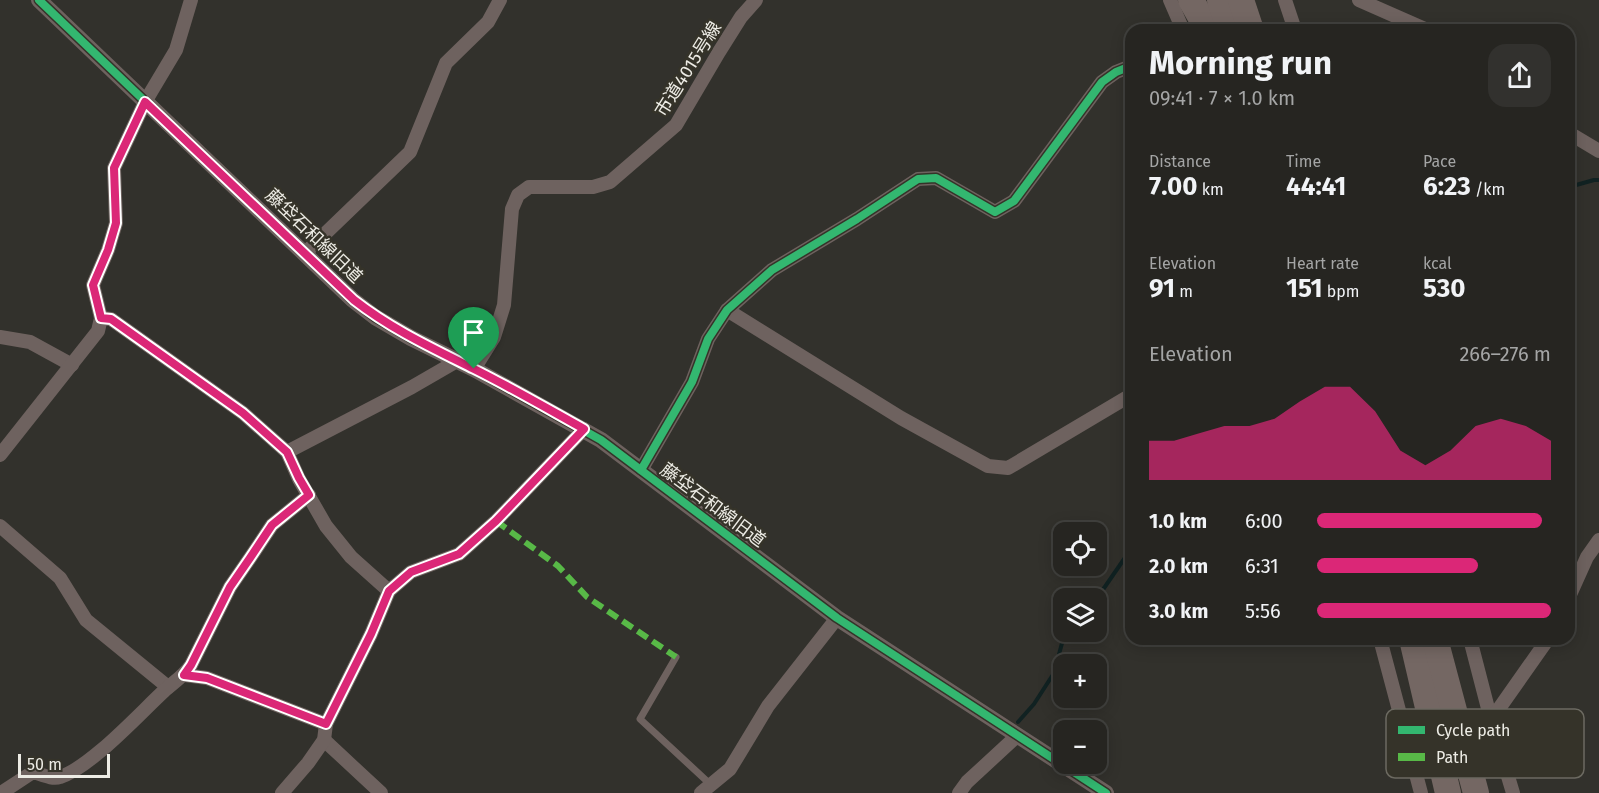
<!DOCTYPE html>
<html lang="en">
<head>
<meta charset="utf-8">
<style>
  :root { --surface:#262521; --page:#32312e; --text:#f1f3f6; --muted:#a4a5a5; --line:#42423f; --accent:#db2777 }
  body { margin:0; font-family:"Fira Sans","Noto Sans JP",sans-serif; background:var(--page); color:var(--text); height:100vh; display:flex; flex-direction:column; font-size:22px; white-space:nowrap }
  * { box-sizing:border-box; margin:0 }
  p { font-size:20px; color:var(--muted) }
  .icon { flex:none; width:33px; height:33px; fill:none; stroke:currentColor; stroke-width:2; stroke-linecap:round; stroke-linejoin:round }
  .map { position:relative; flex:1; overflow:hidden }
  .details { position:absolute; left:1125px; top:24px; width:450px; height:621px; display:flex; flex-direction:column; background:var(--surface); border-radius:18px; box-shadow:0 3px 15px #0003,0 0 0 2px var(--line) }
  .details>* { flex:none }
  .fabs { position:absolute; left:1053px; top:522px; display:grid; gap:12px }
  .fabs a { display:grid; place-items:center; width:54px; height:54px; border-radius:12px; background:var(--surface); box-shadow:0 3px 15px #0003,0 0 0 2px var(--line); font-size:30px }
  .scale { position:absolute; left:18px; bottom:15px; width:92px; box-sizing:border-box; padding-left:6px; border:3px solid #edece5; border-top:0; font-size:16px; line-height:21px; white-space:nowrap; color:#edece5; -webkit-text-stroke:4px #353329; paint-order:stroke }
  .pin { position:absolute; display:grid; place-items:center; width:51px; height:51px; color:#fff; margin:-62px -26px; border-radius:50% 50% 50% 0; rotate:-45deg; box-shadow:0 0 6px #0007 }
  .pin .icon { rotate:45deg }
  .round { display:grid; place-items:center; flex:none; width:63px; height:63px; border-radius:18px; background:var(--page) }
  .overview { display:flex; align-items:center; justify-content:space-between; height:102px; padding:0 24px }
  h1 { font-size:33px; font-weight:700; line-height:45px }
  .stats { display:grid; grid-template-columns:repeat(3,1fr); gap:9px; height:102px; padding:6px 24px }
  .stats div { display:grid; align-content:center }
  .stats b { font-size:26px; font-weight:700 }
  .stats small { font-size:16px; font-weight:400 }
  .stats p { font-size:16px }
  .chart { height:168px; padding:12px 24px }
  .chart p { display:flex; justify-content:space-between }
  .chart svg { width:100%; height:108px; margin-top:6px; fill:var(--accent); opacity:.7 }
  ul { padding:0 24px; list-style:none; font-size:20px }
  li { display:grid; grid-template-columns:96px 72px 1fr; align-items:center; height:45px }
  li i { height:15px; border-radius:8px; background:var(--accent) }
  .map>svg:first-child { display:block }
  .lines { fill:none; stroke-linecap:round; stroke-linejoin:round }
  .stream { stroke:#122; stroke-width:4 }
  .service { stroke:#6e625f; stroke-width:7 }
  .minor { stroke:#6e625f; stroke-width:14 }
  .tertiary { stroke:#6e625f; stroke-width:16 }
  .motorway { stroke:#746763; stroke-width:26 }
  .quiet { stroke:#58b947; stroke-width:6; stroke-dasharray:12 6; stroke-linecap:butt }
  .cycleway-casing { stroke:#353329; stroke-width:11 }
  .cycleway { stroke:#33b770; stroke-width:8 }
  .route-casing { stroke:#fff; stroke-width:12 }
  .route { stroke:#db2777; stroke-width:8 }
  .labels { text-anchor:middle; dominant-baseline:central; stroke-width:5; stroke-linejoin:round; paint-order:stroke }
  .street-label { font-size:18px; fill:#edece5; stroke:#353329 }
  .key { fill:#353329; stroke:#6c6a61; stroke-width:1.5 }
  .key-label { font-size:16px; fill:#edece5 }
</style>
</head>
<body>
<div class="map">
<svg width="1599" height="793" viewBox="0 0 1599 793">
  <rect width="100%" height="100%" fill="#32312c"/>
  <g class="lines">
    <g class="stream">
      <polyline points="1569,187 1594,180 1599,180"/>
      <polyline points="1094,598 1102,591 1131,549"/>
      <polyline points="1018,722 1034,704 1054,673 1065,632"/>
    </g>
    <polyline class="service" points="676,657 640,719 710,784"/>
    <g class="minor">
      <polyline points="1170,0 1183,30"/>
      <polyline points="1285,0 1295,30"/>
      <polyline points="1359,0 1427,30"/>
      <polyline points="1569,133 1599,151"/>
      <polyline points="305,253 410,152 446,63 488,22 500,0"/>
      <polyline points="727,310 901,418 988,466 1008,468 1131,395"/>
      <polyline points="101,318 111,319 243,413 287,452 299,479 326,526 351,557 389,591"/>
      <polyline points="0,337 30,342 72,365"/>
      <polyline points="474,369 494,337 504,305 512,209 518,195 529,187 593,187 610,182 676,125 719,52 741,17 756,0"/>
      <polyline points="287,452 412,387 457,361"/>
      <polyline points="0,455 98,331 101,318 93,285 108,250 116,223 114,168 145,102 176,50 191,0"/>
      <polyline points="641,470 692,382 708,339 727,310 772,270 857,219 918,179 936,178 995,212 1014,201 1102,82 1116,72 1131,66"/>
      <polyline points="0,526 60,578 86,620 168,687"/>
      <polyline points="1569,597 1587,557 1599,540"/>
      <polyline points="1380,639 1421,793"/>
      <polyline points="1470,639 1491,720 1513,793"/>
      <polyline points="185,675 207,678 326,724"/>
      <polyline points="1478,726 1491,720 1548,639"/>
      <polyline points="324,740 381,793"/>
      <path d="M1 793 33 772C41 774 52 780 60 777 91 767 139 714 164 691 174 682 184 676 191 665L230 587 250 558 272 525 309 495"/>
      <polyline points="282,793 308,763 324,740 326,724 371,634 389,591 411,572 459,554 496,521 584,429"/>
      <polyline points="701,793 730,769 768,706 837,618"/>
      <polyline points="959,793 967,782 1017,736"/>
    </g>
    <polyline class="tertiary" points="39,0 353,300 375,317 411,338 474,369 601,440 837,618 1106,793"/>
    <g class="motorway">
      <polyline points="1191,0 1208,30"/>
      <polyline points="1220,0 1230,30"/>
      <polyline points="1241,0 1251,30"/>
      <polyline points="1412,639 1448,793"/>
      <polyline points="1435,639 1476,793"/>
    </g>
    <polyline class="quiet" points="496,521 558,566 587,597 676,657"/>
    <defs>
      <g id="cycleway">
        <polyline points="39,0 353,300 375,317 411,338 474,369 601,440 837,618 1106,793"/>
        <polyline points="641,470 692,382 708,339 727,310 772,270 857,219 918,179 936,178 995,212 1014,201 1102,82 1116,72 1131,66"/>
      </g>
    </defs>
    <use href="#cycleway" class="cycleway-casing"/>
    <use href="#cycleway" class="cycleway"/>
  </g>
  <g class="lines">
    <defs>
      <path id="route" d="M145 102 354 300C391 329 432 348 474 369 512 388 548 409 584 429L496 521 459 554 411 572 389 591 371 634 326 724 207 678 184 675 191 665 230 587 250 558 272 525 309 495 299 478 287 452 243 413 111 319 101 318 93 285 108 250 116 223 114 168Z"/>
    </defs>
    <use href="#route" class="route-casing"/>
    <use href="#route" class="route"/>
  </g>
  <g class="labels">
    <g class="street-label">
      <text transform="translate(688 69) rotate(-58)">市道4015号線</text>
      <text transform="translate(314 236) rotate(44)">藤垈石和線旧道</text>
      <text transform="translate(713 505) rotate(37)">藤垈石和線旧道</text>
    </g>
  </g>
  <rect x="1386" y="709" width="198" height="69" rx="9" class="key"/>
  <rect x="1398" y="726" width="27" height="8" fill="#33b770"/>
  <rect x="1398" y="753" width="27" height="8" fill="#58b947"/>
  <g class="key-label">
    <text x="1436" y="736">Cycle path</text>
    <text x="1436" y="763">Path</text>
  </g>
</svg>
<div class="fabs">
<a><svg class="icon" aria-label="locate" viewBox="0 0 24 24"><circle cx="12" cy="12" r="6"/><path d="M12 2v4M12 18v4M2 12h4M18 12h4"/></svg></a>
<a><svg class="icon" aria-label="layers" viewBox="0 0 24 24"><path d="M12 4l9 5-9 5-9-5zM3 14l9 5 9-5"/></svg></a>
<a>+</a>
<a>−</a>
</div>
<div class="scale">50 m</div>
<div class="pin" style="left:474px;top:369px;background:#1e9e55"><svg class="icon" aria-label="arrive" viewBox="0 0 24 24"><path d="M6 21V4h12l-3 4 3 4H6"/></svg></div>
<section class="details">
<div class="overview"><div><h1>Morning run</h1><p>09:41 · 7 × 1.0 km</p></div><a class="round"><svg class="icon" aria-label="share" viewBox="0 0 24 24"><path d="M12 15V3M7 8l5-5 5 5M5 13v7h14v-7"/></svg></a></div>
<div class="stats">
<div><p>Distance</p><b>7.00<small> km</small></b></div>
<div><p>Time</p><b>44:41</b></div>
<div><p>Pace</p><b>6:23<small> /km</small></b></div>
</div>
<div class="stats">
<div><p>Elevation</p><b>91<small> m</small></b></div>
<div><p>Heart rate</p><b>151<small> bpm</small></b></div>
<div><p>kcal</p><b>530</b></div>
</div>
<div class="chart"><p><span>Elevation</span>266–276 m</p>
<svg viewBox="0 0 160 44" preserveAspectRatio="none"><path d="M0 44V28L10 28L20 25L30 22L40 22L50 19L60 12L70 6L80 6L90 16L100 32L110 38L120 32L130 22L140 19L150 22L160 28V44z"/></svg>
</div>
<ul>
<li><b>1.0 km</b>6:00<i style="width:96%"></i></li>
<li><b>2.0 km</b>6:31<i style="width:69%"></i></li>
<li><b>3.0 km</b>5:56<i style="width:100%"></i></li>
</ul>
</section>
</div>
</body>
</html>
